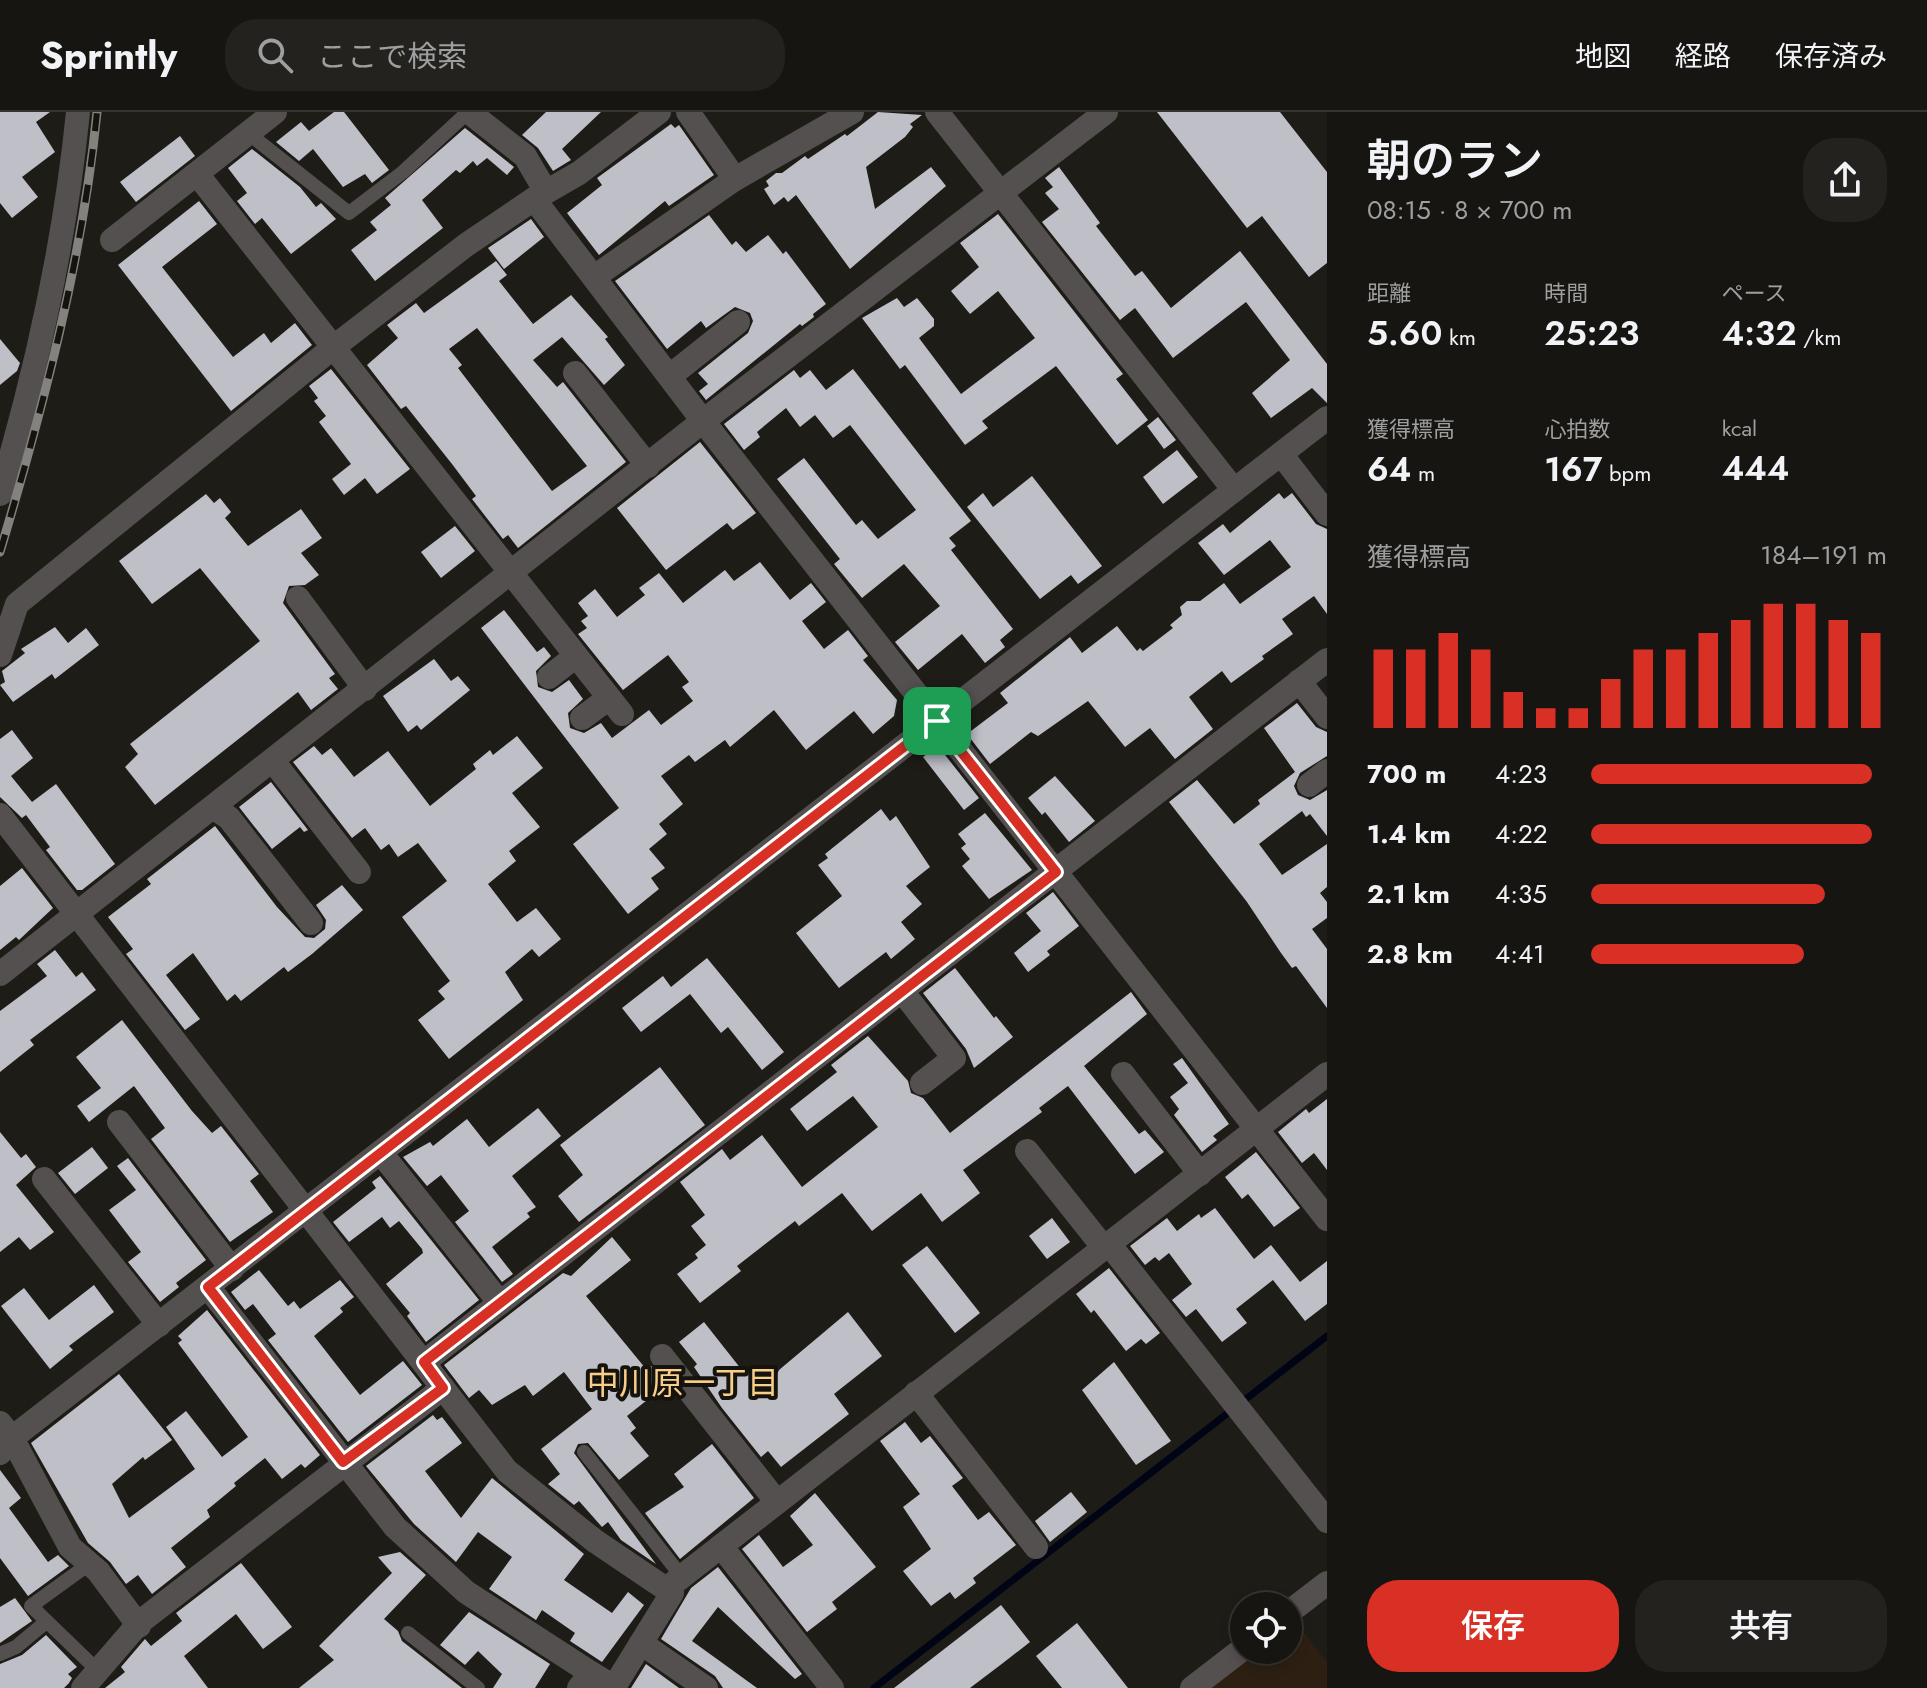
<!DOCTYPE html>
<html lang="ja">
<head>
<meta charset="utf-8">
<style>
  :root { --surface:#161511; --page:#23221f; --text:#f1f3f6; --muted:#9e9f9f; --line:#353431; --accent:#d93025 }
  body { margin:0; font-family:Jost,"Noto Sans JP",sans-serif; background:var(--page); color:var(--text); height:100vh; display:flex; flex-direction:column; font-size:30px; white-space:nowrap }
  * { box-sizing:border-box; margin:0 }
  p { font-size:26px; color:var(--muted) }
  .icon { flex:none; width:44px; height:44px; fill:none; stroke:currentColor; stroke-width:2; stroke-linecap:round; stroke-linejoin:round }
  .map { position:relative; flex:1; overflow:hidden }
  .panel { display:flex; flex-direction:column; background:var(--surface); width:600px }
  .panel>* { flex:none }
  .controls { position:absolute; left:1230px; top:1480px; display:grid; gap:16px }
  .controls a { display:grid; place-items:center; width:72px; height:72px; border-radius:50%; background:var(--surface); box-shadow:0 4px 12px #0003,0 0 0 2px var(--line); font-size:40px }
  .pin { position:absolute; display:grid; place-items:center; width:68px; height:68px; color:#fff; margin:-34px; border-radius:16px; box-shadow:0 4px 12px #0006 }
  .round { display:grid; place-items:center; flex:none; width:84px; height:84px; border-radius:32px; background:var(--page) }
  .overview { display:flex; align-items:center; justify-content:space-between; height:136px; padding:0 40px }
  h1 { font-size:44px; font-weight:600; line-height:60px }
  .stats { display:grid; grid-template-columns:repeat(3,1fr); gap:12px; height:136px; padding:8px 40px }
  .stats div { display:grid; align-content:center }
  .stats b { font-size:34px; font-weight:600 }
  .stats small { font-size:22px; font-weight:400 }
  .stats p { font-size:22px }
  .chart { height:224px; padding:16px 40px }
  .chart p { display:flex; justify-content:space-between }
  .chart svg { width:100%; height:144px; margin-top:8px; stroke:var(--accent); stroke-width:6 }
  .cta { display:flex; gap:16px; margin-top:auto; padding:16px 40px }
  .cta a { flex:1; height:92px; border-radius:32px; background:var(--accent); color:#fff; font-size:32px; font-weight:600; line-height:92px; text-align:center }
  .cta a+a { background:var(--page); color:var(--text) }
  ul { padding:0 40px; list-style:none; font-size:26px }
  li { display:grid; grid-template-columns:128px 96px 1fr; align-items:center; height:60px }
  li i { height:20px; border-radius:10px; background:var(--accent) }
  header { display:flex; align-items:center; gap:48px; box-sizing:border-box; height:112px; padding:0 40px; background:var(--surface); border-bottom:2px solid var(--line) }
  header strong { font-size:38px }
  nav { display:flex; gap:44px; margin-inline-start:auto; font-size:28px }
  .search { width:560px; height:72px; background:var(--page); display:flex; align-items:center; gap:20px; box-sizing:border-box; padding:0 28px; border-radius:32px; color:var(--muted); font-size:30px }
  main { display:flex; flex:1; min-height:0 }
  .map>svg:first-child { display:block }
  .education { fill:#2d2013 }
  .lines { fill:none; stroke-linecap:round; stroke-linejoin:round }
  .stream { stroke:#000415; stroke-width:7 }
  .building { fill:#bebfc7; fill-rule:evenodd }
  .lane { stroke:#54504f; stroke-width:14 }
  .street { stroke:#54504f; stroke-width:24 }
  .rail-casing { stroke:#84827e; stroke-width:9 }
  .rail { stroke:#15130e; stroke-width:6; stroke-dasharray:18; stroke-linecap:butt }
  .route-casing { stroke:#fff; stroke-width:16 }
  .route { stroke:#d93025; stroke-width:10 }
  .labels { text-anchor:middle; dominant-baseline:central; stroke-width:8; stroke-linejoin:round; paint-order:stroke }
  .neighbourhood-label { font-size:32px; fill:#f9ce88; stroke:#15130e }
</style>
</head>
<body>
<header>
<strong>Sprintly</strong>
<div class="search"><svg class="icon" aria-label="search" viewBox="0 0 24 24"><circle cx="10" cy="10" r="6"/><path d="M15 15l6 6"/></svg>ここで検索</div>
<nav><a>地図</a><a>経路</a><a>保存済み</a></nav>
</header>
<main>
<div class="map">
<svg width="1327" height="1576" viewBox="0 0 1327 1576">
  <rect width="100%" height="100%" fill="#1e1c17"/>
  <polygon class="education" points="1295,1509 1327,1550 1327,1576 1209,1576 1257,1538 1288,1538 1288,1514"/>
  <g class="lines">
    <polyline class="stream" points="874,1576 1327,1224"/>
  </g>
  <g class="building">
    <polygon points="0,0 50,0 36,10 55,40 22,65 38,85 12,106 0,91"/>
    <polygon points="334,0 344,0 389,58 372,71 365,62 343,75 313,37 299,49 276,30 301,10 309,19"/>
    <polygon points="546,0 601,0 562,37 571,48 553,59 538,36 522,23"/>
    <polygon points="878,0 922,3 910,12 913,15 905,25 866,55 875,97 931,55 946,74 850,157 796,83 788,90 784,85 774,93 764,77 769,74 766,69 776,61 782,61 805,44 808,47 845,22 847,24"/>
    <polygon points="1157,0 1280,0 1327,60 1327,151 1309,165 1262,104 1247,116"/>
    <polygon points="671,12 675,16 679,13 714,63 669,94 665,89 599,143 567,101 602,73 597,66"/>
    <polygon points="465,16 514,55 507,63 487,46 477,54 473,49 460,61 456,58 422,88 443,116 375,169 351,138 377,118 370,110 391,93 385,86"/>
    <polygon points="180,24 195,44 136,90 120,70"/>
    <polygon points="252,37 300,75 316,95 321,91 336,107 291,142 262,106 255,112 237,89 247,81 228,56"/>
    <polygon points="1059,55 1100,111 1096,114 1135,164 1142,159 1171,196 1240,139 1327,252 1327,291 1312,276 1271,306 1252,281 1290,248 1246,190 1173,246 1135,196 1120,208 1042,110 1059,97 1045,81 1053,75 1045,66"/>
    <polygon points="199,89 217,112 162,155 233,245 264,221 271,231 295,211 312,233 231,299 118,153"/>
    <polygon points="998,102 1123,262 1116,267 1148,308 1117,333 1056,254 982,309 988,316 965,333 905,253 900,257 862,206 897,186 904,195 917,186 934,207 934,214 919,226 961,282 1035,226 998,179 970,202 951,179 979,155 960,131"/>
    <polygon points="709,103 732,133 736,129 746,140 768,123 783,142 786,139 826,192 813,202 814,205 802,214 800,212 706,288 699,279 708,272 698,261 748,221 753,209 750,201 735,195 706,216 701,209 667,237 615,169"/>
    <polygon points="531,107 544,125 504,157 488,136"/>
    <path d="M496 149 507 163 499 169 533 212 571 183 608 225 605 227 625 253 604 273 562 225 533 248 557 275 563 270 626 350 518 436 508 423 503 427 472 387 476 384 452 352 406 294 401 297 367 253 398 226 387 213 416 191 424 201ZM477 216 587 354 552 379 458 256 462 253 449 237Z"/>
    <polygon points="0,227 20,251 17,259 0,273"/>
    <polygon points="331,257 410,357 377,382 365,366 344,383 332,367 351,352 319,310 326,304 314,289 318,286 309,274"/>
    <polygon points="853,257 971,409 949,426 956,434 951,438 1013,517 1000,528 1005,535 985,551 962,522 918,558 895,530 940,494 904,452 862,486 834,452 840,447 777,367 804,346 856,413 862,408 878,427 916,398 850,313 833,326 815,303 800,315 786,296 757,320 760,325 744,338 724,312 794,258 800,266 810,258 826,278"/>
    <polygon points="1158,305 1176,328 1164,337 1147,314"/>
    <polygon points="700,330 756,401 733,418 727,411 666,458 617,396"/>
    <polygon points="1177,338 1198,365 1163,392 1143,365"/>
    <polygon points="1032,364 1102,454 1078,472 1071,463 1040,487 967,395 983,381 993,395"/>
    <polygon points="1279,381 1284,387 1292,381 1316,412 1327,417 1327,502 1314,484 1282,507 1293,522 1262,544 1264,547 1231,571 1222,559 1189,585 1213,617 1175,647 1150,616 1125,635 1088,589 1038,624 1031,620 990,652 967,622 1008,591 1000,581 1070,525 1082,541 1117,514 1137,539 1140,536 1143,539 1173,516 1170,513 1182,503 1180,495 1187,489 1200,489 1224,471 1240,492 1291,455 1270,428 1224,463 1198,431 1223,412 1230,421"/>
    <polygon points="206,382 214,391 220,386 231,400 225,406 248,434 301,397 322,426 301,441 319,463 305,473 289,474 283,491 335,562 329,566 338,577 311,598 298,580 155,693 125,655 138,642 130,632 260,529 200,456 152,492 119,449"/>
    <polygon points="455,414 475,439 441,466 421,440"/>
    <polygon points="760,450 790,488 811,471 826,490 802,509 824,537 848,518 868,544 863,548 897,588 894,604 873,622 854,599 806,638 774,598 730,635 725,628 695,650 689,643 661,664 683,692 659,712 667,722 649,737 665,756 651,766 659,777 628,802 573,732 619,696 481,516 504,498 537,540 544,535 551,544 536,559 538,575 552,580 569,568 583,587 568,601 570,616 584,621 601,611 612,626 649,598 661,613 693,589 682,575 689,570 668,543 623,578 578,522 587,516 581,509 588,504 578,491 595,477 617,505 645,483 639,476 659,461 683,491 725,458 734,469"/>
    <polygon points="55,515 68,531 86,516 99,533 55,567 52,562 13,590 0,573 5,570 2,559 25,541 21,537"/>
    <polygon points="434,547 451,569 458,564 470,578 421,618 417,613 408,620 383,584"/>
    <polygon points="1297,591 1316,615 1327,620 1327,644 1300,661 1294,674 1298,683 1310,688 1327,678 1327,724 1310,702 1306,705 1302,699 1259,732 1282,763 1327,732 1327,775 1320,781 1327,790 1327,806 1312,817 1327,837 1327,896 1296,854 1292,856 1281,841 1247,790 1169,690 1197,668 1234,712 1260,692 1258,688 1295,660 1264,616"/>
    <polygon points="12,618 33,646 11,664 32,690 56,672 115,752 82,778 77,778 46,738 50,735 26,703 22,706 0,685 0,627"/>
    <polygon points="517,624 543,656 512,681 540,715 509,739 516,749 488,772 517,810 536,796 561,827 539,845 532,837 505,860 523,888 449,947 418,908 445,887 438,879 450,869 402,805 447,769 418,731 398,745 389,732 381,738 365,716 352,726 293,650 314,634 322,643 331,636 354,665 388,639 430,694 476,657 473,652 490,638 493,643"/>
    <polygon points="938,634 979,686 964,698 923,645"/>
    <polygon points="1055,664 1095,709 1069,730 1045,700 1042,703 1028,686"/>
    <polygon points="271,670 308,718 304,720 300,715 272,737 239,695"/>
    <polygon points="881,697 890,709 896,704 930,755 906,774 922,792 901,810 915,827 891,847 886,840 839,876 796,821 842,784 818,753 828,746 825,742"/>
    <polygon points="985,701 1032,758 989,787 962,754 970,747 961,736 966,732 958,722"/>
    <polygon points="215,714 277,795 305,825 314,826 325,817 326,808 316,793 342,773 363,798 312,842 288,860 284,855 241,889 235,882 227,889 193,841 166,863 200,907 185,918 126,842 133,837 108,805 151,772 147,767"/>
    <polygon points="22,756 53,796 19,828 16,825 0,838 0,774"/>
    <polygon points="1053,780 1079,814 1047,839 1050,843 1028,860 1014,841 1041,819 1026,801"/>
    <polygon points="55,838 76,865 82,860 96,878 30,928 34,933 0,960 0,899 47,864 37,852"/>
    <polygon points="707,846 784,940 762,958 728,915 721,921 690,882 641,920 622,896 663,864 671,875"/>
    <polygon points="955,856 994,906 996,904 1013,925 974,956 966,937 923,881"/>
    <polygon points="1131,880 1147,902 1084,954 1139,1022 1145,1018 1164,1040 1135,1062 1068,974 1039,996 1042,1000 963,1058 980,1081 942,1110 921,1081 872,1119 842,1081 799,1114 795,1109 737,1154 741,1159 700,1191 677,1162 698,1146 695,1142 706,1133 691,1114 705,1103 680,1070 722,1037 730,1048 762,1023 802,1075 878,1015 853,984 807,1019 790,997 837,960 831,953 868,924 908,969 911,981 923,986 950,1021"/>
    <polygon points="122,908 192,999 212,1021 221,1014 259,1062 250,1069 273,1100 230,1130 151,1027 165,1016 134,974 89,1010 77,994 101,976 76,945"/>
    <polygon points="1182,946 1229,1012 1213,1024 1217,1028 1202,1040 1174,1003 1179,997 1170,985 1188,971 1173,952"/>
    <polygon points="660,955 705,1013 579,1110 558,1084 583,1063 560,1033"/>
    <polygon points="1327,987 1327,1058 1314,1041 1302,1051 1278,1020 1306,997 1309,1001"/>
    <polygon points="538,996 561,1024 512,1064 536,1095 527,1101 530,1105 492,1135 513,1162 502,1170 455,1110 469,1099 441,1063 427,1074 403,1045 430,1030 433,1034 467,1007 489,1035"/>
    <polygon points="0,1020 21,1046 26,1042 36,1055 16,1073 54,1120 30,1138 19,1125 0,1140"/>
    <polygon points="92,1035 108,1056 75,1082 58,1061"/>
    <polygon points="1256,1040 1300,1096 1274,1115 1248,1082 1242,1087 1225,1065"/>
    <polygon points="128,1046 206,1148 176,1171 179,1175 160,1190 128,1150 141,1140 109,1098 136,1078 117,1054"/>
    <polygon points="380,1064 479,1188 426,1230 407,1204 410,1201 386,1172 423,1141 422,1137 399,1109 390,1116 382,1105 349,1130 333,1110 376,1076 372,1070"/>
    <polygon points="1215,1096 1254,1147 1271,1133 1300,1170 1327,1149 1327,1192 1305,1209 1273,1168 1236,1197 1247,1211 1222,1230 1196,1197 1186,1205 1172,1188 1192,1172 1169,1141 1159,1149 1155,1145 1145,1153 1130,1134 1167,1106 1177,1119 1199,1102 1201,1106"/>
    <polygon points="1052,1106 1070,1130 1047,1147 1029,1124"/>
    <polygon points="612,1125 631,1148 586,1184 646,1257 651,1254 666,1273 627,1304 636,1316 630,1321 649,1344 619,1368 588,1331 578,1332 574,1341 656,1452 621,1428 608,1410 602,1415 579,1389 574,1393 548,1372 560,1362 541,1337 592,1297 564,1260 533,1284 525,1273 492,1293 479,1278 469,1286 444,1253 563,1161 571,1164"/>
    <polygon points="927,1134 980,1201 955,1221 902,1153"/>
    <polygon points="1109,1156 1160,1221 1146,1232 1141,1227 1126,1239 1094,1198 1091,1201 1076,1182"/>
    <polygon points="259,1158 288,1194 294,1189 300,1197 340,1168 354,1185 340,1196 343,1200 314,1224 360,1283 403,1249 422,1273 348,1330 268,1228 276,1222 253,1192 245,1198 231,1180"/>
    <polygon points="94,1173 114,1200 69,1234 73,1238 50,1257 1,1194 24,1176 49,1208"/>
    <polygon points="207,1198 320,1343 305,1356 301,1352 282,1367 265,1346 234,1371 236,1374 207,1398 210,1405 171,1436 186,1455 152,1482 138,1463 126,1472 110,1450 88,1431 31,1331 119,1262 172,1328 145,1348 143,1345 112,1372 129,1406 195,1357 166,1315 186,1299 222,1345 248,1325 178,1231 182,1228 178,1224"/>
    <polygon points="848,1200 882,1244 834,1282 849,1302 781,1355 768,1339 761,1345 722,1296 694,1255 697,1252 679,1230 704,1210 745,1262 755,1254 771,1275 779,1258"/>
    <polygon points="1114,1250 1171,1329 1136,1353 1082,1278"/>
    <polygon points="433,1303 437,1308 442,1305 462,1331 425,1359 461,1406 492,1366 584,1442 564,1468 612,1501 628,1480 644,1493 602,1550 570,1529 575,1521 542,1498 536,1508 489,1477 512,1445 478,1420 456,1450 414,1412 366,1354"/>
    <polygon points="905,1310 921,1331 930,1324 963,1366 952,1374 978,1408 989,1400 1016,1433 973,1466 976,1471 955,1487 950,1480 931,1494 903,1459 931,1437 903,1395 920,1382 880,1329"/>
    <polygon points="712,1332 754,1386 680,1447 645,1401 684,1375 674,1362"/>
    <polygon points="0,1358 21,1386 9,1396 48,1450 58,1443 69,1454 28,1484 0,1446"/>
    <polygon points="1071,1380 1087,1400 1050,1430 1035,1409"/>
    <polygon points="815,1381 876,1455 832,1490 837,1497 807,1520 742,1437 759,1423 783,1455 813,1433 790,1404"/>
    <polygon points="400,1440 426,1463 384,1507 398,1519 402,1529 462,1576 299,1576 334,1548 319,1534 392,1461 378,1445"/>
    <polygon points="241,1451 292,1515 263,1537 236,1502 184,1544 208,1576 105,1576 125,1560 121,1555 145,1527 151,1534 182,1509 176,1501"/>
    <polygon points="718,1455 802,1562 795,1567 718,1495 692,1529 757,1576 723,1576 715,1564 661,1527 691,1476"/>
    <polygon points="15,1486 32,1509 0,1531 0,1495"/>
    <polygon points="1001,1493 1030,1530 1003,1551 970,1576 894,1576"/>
    <polygon points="469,1500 550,1552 535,1576 493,1576 502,1562 478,1539 465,1553 440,1533"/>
    <polygon points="1077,1511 1128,1576 1062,1576 1036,1544"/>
    <polygon points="46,1523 77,1555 68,1562 72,1566 69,1571 64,1576 0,1576 0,1552 22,1543"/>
    <polygon points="646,1552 679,1576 631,1576"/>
  </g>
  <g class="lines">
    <g class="lane">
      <polyline points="248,21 349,101 403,60 468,0"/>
      <polyline points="584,1340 682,1465"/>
      <polyline points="89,1452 31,1494 91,1552 96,1564"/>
      <polyline points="408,1521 478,1576"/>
      <polyline points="0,1542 16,1535 46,1510"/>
    </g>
    <g class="street">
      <polyline points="469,0 525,44 546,80 534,87 703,309 1327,1107"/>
      <polyline points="688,0 735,67"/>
      <polyline points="937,0 1234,378"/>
      <polyline points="197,62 622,602"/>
      <polyline points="546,80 579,61 659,0"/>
      <polyline points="112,128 275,0"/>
      <polyline points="594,165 735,67 852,0"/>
      <polyline points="575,261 648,354"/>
      <polyline points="670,264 738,210"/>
      <polyline points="1281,342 1327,402"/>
      <path d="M0 382C37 257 65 130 78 0"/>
      <polyline points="298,486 365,577"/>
      <polyline points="0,543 17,492 335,234 466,133 534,87"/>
      <polyline points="549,565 576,544"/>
      <polyline points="1299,569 1327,605"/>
      <polyline points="582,606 609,586"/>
      <polyline points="273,649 359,760"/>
      <polyline points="1309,673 1327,659"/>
      <polyline points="213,695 229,706 311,811"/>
      <polyline points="0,703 507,1359 595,1429 672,1481 614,1575 591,1561 579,1576"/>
      <polyline points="0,862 703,309 1106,0"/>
      <polyline points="902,879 954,946 922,971"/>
      <polyline points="1123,962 1200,1062"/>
      <polyline points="119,1010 232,1157"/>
      <polyline points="1027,1039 1104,1136"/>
      <polyline points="381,1041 500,1191"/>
      <polyline points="44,1067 159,1213"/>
      <polyline points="1109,1132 1327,1409"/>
      <polyline points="208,1175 395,1415 466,1480 591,1561"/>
      <polyline points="662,1244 777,1390"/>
      <polyline points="424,1250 1327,548"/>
      <polyline points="916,1281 1036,1435"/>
      <polyline points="0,1311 12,1326 70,1435 98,1459 139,1514"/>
      <polyline points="0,1341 12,1326 1327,306"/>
      <polyline points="721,1434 832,1576"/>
      <polyline points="666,1477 1327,962"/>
      <polyline points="1288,1501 1327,1471"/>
      <polyline points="641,1531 706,1576"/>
      <polyline points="83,1576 140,1510 443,1276"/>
      <polyline points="1192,1576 1244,1536"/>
    </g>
    <defs>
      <path id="rail" d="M0 440C43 295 82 151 97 0"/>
    </defs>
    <use href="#rail" class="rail-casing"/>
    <use href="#rail" class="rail"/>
  </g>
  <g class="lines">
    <defs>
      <polygon id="route" points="937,609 1056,760 424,1250 443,1276 343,1350 208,1175"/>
    </defs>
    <use href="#route" class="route-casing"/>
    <use href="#route" class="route"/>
  </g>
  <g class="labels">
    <g class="neighbourhood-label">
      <text x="683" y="1271">中川原一丁目</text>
    </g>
  </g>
</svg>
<div class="controls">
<a><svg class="icon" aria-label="locate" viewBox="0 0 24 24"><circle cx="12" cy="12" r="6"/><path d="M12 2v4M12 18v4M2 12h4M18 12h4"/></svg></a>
</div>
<div class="pin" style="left:937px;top:609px;background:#1e9e55"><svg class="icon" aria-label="arrive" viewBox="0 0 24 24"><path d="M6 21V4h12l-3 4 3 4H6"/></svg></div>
</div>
<section class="panel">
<div class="overview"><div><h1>朝のラン</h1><p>08:15 · 8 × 700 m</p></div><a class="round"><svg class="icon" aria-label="share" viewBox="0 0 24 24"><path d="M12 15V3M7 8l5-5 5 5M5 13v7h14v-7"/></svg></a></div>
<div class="stats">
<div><p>距離</p><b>5.60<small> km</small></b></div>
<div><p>時間</p><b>25:23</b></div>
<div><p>ペース</p><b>4:32<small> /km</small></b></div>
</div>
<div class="stats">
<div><p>獲得標高</p><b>64<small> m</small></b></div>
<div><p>心拍数</p><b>167<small> bpm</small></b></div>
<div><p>kcal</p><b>444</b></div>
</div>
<div class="chart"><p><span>獲得標高</span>184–191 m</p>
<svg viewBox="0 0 160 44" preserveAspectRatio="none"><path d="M5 44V20M15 44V20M25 44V15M35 44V20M45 44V33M55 44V38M65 44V38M75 44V29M85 44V20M95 44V20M105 44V15M115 44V11M125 44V6M135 44V6M145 44V11M155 44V15"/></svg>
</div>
<ul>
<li><b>700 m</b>4:23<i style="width:95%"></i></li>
<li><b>1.4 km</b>4:22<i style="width:95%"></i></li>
<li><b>2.1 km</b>4:35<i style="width:79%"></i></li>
<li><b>2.8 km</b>4:41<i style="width:72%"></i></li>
</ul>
<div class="cta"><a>保存</a><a>共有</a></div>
</section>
</main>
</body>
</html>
